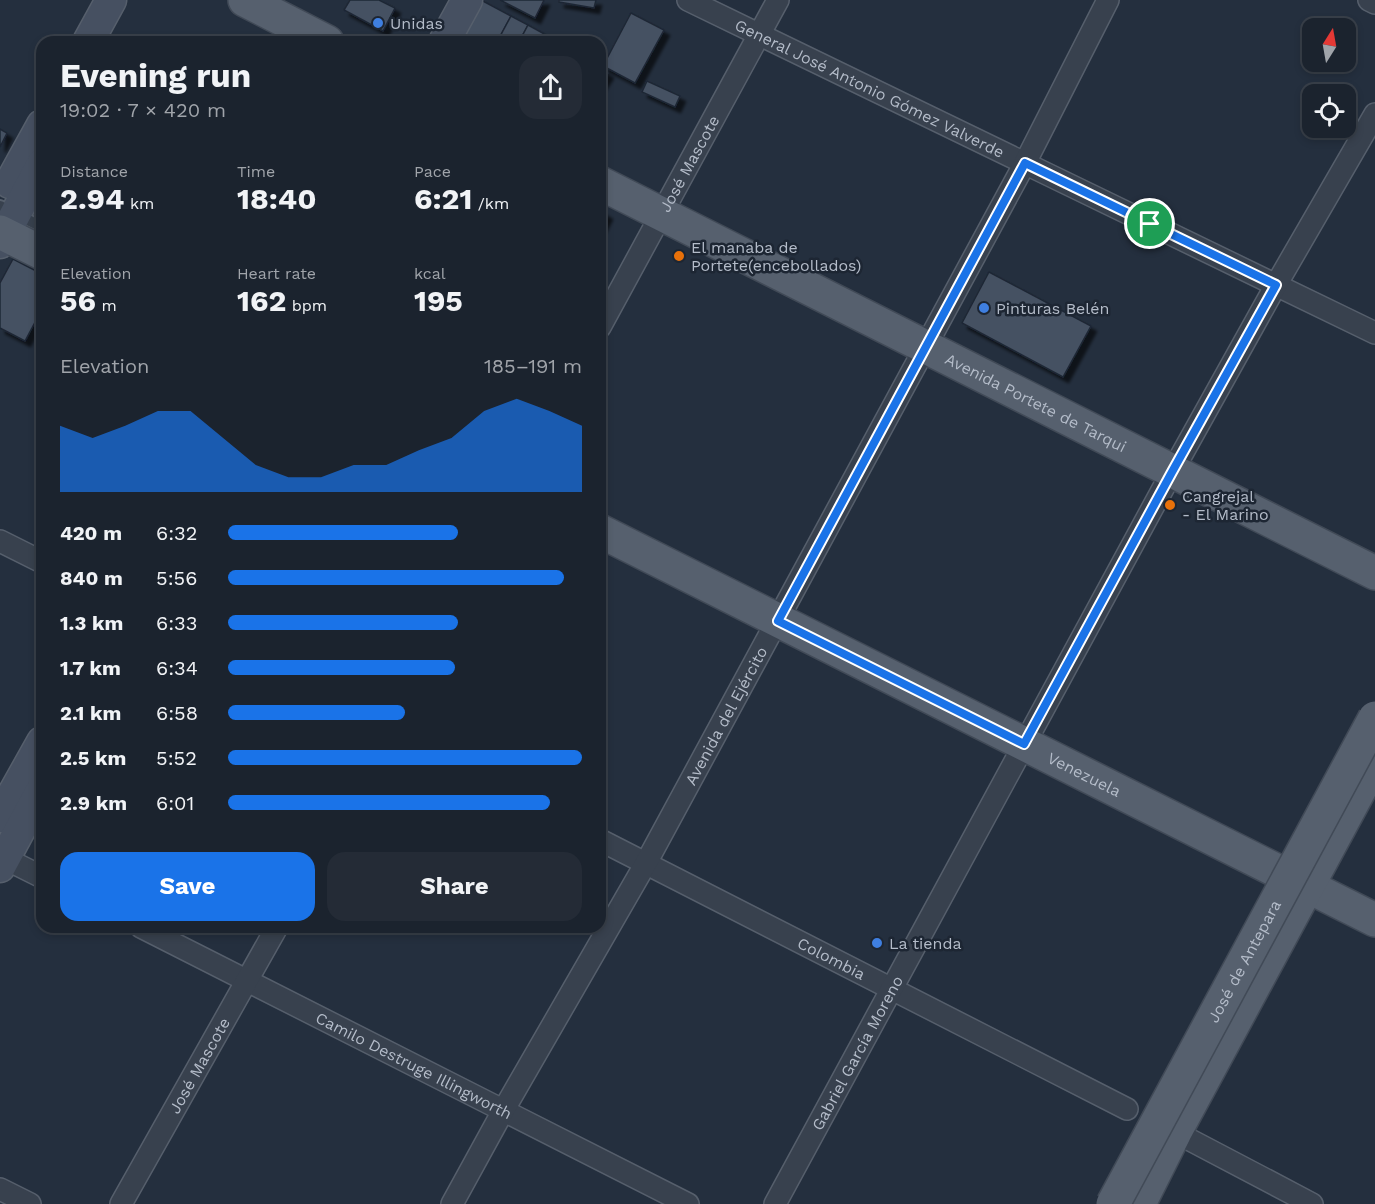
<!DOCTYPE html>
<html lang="en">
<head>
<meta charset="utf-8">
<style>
  :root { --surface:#1b232e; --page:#242b36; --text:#f1f3f6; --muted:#a0a4aa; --line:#39404a; --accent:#1a73e8 }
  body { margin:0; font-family:"Work Sans",sans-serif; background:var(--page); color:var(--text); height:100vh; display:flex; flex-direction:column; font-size:22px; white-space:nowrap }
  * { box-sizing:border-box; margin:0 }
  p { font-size:20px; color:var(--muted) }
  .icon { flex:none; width:33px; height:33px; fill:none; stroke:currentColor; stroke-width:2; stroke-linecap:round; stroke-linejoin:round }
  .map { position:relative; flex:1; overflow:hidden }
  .drawer { position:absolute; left:36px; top:36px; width:570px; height:897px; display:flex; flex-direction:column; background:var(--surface); border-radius:18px; box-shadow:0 3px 9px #0003,0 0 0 2px var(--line) }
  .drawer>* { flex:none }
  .needle { width:39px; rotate:11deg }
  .controls { position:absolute; left:1302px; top:18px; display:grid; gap:12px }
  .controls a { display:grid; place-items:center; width:54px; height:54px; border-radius:12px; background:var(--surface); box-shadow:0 3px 9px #0003,0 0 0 2px var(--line); font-size:30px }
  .pin { position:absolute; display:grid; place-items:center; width:51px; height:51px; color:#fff; margin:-26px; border:3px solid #fff; border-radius:50%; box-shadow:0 2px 6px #0007 }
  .round { display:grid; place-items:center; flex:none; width:63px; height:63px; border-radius:18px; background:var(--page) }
  .headline { display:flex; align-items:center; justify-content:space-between; height:102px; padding:0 24px }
  h1 { font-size:33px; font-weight:700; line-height:45px }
  .metrics { display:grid; grid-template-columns:repeat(3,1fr); gap:9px; height:102px; padding:6px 24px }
  .metrics div { display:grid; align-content:center }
  .metrics b { font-size:30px; font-weight:700 }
  .metrics small { font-size:16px; font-weight:400 }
  .metrics p { font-size:16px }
  .chart { height:168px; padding:12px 24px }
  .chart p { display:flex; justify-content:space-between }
  .chart svg { width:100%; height:108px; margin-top:6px; fill:var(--accent); opacity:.7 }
  .primary-button { display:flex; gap:12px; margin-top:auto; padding:12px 24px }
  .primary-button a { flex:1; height:69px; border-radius:18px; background:var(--accent); color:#fff; font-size:24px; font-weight:700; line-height:69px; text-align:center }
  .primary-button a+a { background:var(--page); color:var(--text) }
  ul { padding:0 24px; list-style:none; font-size:20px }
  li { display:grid; grid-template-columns:96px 72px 1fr; align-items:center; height:45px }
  li i { height:15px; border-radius:8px; background:var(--accent) }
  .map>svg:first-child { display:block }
  .building { fill:#455162; stroke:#1f2835; stroke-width:1.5; filter:url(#shadow) }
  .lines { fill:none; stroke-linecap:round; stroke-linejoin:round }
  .service-casing { stroke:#565f6c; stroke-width:14 }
  .minor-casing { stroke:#565f6c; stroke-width:24 }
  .secondary-casing { stroke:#565f6c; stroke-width:33 }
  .primary-casing { stroke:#414a57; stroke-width:36 }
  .service { stroke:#38414e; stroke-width:10 }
  .minor { stroke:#38414e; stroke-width:21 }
  .secondary { stroke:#465061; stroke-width:30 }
  .primary { stroke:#56606e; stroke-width:33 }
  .primary-bridge-casing { stroke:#414a57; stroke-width:36; stroke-linecap:butt }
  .primary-bridge { stroke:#56606e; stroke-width:33 }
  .route-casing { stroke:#fff; stroke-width:12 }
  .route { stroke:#1a73e8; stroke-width:8 }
  .shop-dot { fill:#3f7fe0; stroke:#1d2633; stroke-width:2 }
  .food-dot { fill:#e8710a; stroke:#1d2633; stroke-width:2 }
  .labels { text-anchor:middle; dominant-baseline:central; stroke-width:5; stroke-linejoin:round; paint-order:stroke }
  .poi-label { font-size:16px; fill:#b4bcc9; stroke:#1d2633; text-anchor:start }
  .street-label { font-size:16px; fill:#b4bcc9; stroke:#1d2633 }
</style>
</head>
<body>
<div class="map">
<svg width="1375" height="1204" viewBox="0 0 1375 1204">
  <defs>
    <filter id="shadow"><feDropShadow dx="5.5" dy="5.5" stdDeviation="1.5" flood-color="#0009"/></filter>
  </defs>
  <rect width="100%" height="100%" fill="#242f3e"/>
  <g class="building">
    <polygon points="350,0 379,0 395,8 383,31 344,10"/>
    <polygon points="481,0 511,16 497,42 449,42"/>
    <polygon points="500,0 544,0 535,18"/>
    <polygon points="559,0 596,0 594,8 559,2"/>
    <polygon points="631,13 664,30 635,83 603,66"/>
    <polygon points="511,16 528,25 519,42 497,42"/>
    <polygon points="528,25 559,42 519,42"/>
    <polygon points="600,68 608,73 600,85"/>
    <polygon points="647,81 680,96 675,107 642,92"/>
    <polygon points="0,129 7,133 0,147"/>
    <polygon points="600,210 607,214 600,228"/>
    <polygon points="13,259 42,274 42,309 25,341 0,328 0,283"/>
    <polygon points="989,272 1091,326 1063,377 962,323"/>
  </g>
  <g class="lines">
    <defs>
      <polyline id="service" points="0,206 42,227"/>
      <g id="minor">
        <path id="s1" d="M688 0 1375 333"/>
        <polyline points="1369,0 1375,3"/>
        <path id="s2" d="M600 327 778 0"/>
        <polyline points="0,541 42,562"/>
        <path id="s3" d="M600 840 1127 1109"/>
        <polyline points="0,856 42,877"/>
        <path id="s4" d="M141 927 688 1204"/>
        <polyline points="1175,1132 1312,1204"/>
        <polyline points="0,1189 30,1204"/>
        <path id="s5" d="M121 1204 277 927"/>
        <path id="s6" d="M452 1204 503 1111 646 863 1025 163 1108 0"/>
        <path id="s7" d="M775 1204 1172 472 1276 285 1375 114"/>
      </g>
      <g id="secondary">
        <polyline points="88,42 111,0"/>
        <polyline points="444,42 467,0"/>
        <polyline points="10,183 42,125"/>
        <polyline points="0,243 42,164"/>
        <polyline points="0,817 42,742"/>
        <polyline points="0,867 42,789"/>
      </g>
      <g id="primary">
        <polyline points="245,0 327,42"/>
        <path id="s8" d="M600 183 1375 573"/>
        <polyline points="0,232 42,253"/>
        <path id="s9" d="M600 531 1375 920"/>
        <polyline points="1139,1204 1175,1132 1375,761"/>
      </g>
    </defs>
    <use href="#service" class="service-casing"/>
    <use href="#minor" class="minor-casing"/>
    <use href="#secondary" class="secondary-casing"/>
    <use href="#primary" class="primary-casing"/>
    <use href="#service" class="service"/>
    <use href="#minor" class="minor"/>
    <use href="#secondary" class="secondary"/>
    <use href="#primary" class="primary"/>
    <defs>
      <g id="primary-bridge">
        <path id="s10" d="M1113 1204 1375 718"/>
      </g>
    </defs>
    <use href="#primary-bridge" class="primary-bridge-casing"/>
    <use href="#primary-bridge" class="primary-bridge"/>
  </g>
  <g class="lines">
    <defs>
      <polygon id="route" points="1025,163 1276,285 1172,472 1024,744 778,621"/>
    </defs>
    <use href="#route" class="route-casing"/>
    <use href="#route" class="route"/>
  </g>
  <g class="shop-dot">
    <circle cx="378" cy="23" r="6"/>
    <circle cx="984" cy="308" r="6"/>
    <circle cx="877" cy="943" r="6"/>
  </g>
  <g class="food-dot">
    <circle cx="679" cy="256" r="6"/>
    <circle cx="1170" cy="505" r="6"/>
  </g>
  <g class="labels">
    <g class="poi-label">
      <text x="390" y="23">Unidas</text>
      <text x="691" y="247">El manaba de<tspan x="691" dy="18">Portete(encebollados)</tspan></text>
      <text x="996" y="308">Pinturas Belén</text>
      <text x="1182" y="496">Cangrejal<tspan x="1182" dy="18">- El Marino</tspan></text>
      <text x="889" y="943">La tienda</text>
    </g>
    <g class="street-label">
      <text stroke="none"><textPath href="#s1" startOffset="202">General José Antonio Gómez Valverde</textPath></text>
      <text stroke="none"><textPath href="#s2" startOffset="186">José Mascote</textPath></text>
      <text stroke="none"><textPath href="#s8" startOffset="488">Avenida Portete de Tarqui</textPath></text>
      <text stroke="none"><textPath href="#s6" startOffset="560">Avenida del Ejército</textPath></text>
      <text stroke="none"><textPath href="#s9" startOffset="542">Venezuela</textPath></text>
      <text stroke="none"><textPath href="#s3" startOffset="260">Colombia</textPath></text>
      <text stroke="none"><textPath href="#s10" startOffset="276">José de Antepara</textPath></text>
      <text stroke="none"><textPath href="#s7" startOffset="172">Gabriel García Moreno</textPath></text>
      <text stroke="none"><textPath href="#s5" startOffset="159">José Mascote</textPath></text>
      <text stroke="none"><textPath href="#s4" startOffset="306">Camilo Destruge Illingworth</textPath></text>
    </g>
  </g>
</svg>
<div class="controls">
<a><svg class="needle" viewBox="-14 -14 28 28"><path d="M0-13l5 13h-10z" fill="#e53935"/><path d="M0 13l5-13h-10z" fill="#a0a4aa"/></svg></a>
<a><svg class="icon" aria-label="locate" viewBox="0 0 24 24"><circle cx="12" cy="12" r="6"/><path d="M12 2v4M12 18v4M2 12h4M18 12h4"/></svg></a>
</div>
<div class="pin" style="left:1150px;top:224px;background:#1e9e55"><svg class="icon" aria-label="arrive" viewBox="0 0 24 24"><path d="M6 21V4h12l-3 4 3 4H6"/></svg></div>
<section class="drawer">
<div class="headline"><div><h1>Evening run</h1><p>19:02 · 7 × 420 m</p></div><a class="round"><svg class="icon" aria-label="share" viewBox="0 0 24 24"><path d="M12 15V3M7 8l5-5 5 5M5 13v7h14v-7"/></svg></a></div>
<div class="metrics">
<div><p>Distance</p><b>2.94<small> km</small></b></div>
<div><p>Time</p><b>18:40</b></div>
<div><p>Pace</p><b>6:21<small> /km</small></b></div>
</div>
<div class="metrics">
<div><p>Elevation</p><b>56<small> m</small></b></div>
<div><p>Heart rate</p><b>162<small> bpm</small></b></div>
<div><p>kcal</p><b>195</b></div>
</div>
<div class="chart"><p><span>Elevation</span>185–191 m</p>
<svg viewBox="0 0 160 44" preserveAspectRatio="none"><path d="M0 44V17L10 22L20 17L30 11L40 11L50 22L60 33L70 38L80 38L90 33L100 33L110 27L120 22L130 11L140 6L150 11L160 17V44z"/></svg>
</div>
<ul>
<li><b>420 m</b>6:32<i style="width:65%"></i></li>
<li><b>840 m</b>5:56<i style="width:95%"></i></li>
<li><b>1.3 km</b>6:33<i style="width:65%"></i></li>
<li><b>1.7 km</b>6:34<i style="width:64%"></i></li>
<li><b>2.1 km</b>6:58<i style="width:50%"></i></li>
<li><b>2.5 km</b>5:52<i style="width:100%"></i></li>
<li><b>2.9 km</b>6:01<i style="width:91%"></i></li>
</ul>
<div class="primary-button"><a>Save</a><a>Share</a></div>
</section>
</div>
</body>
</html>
